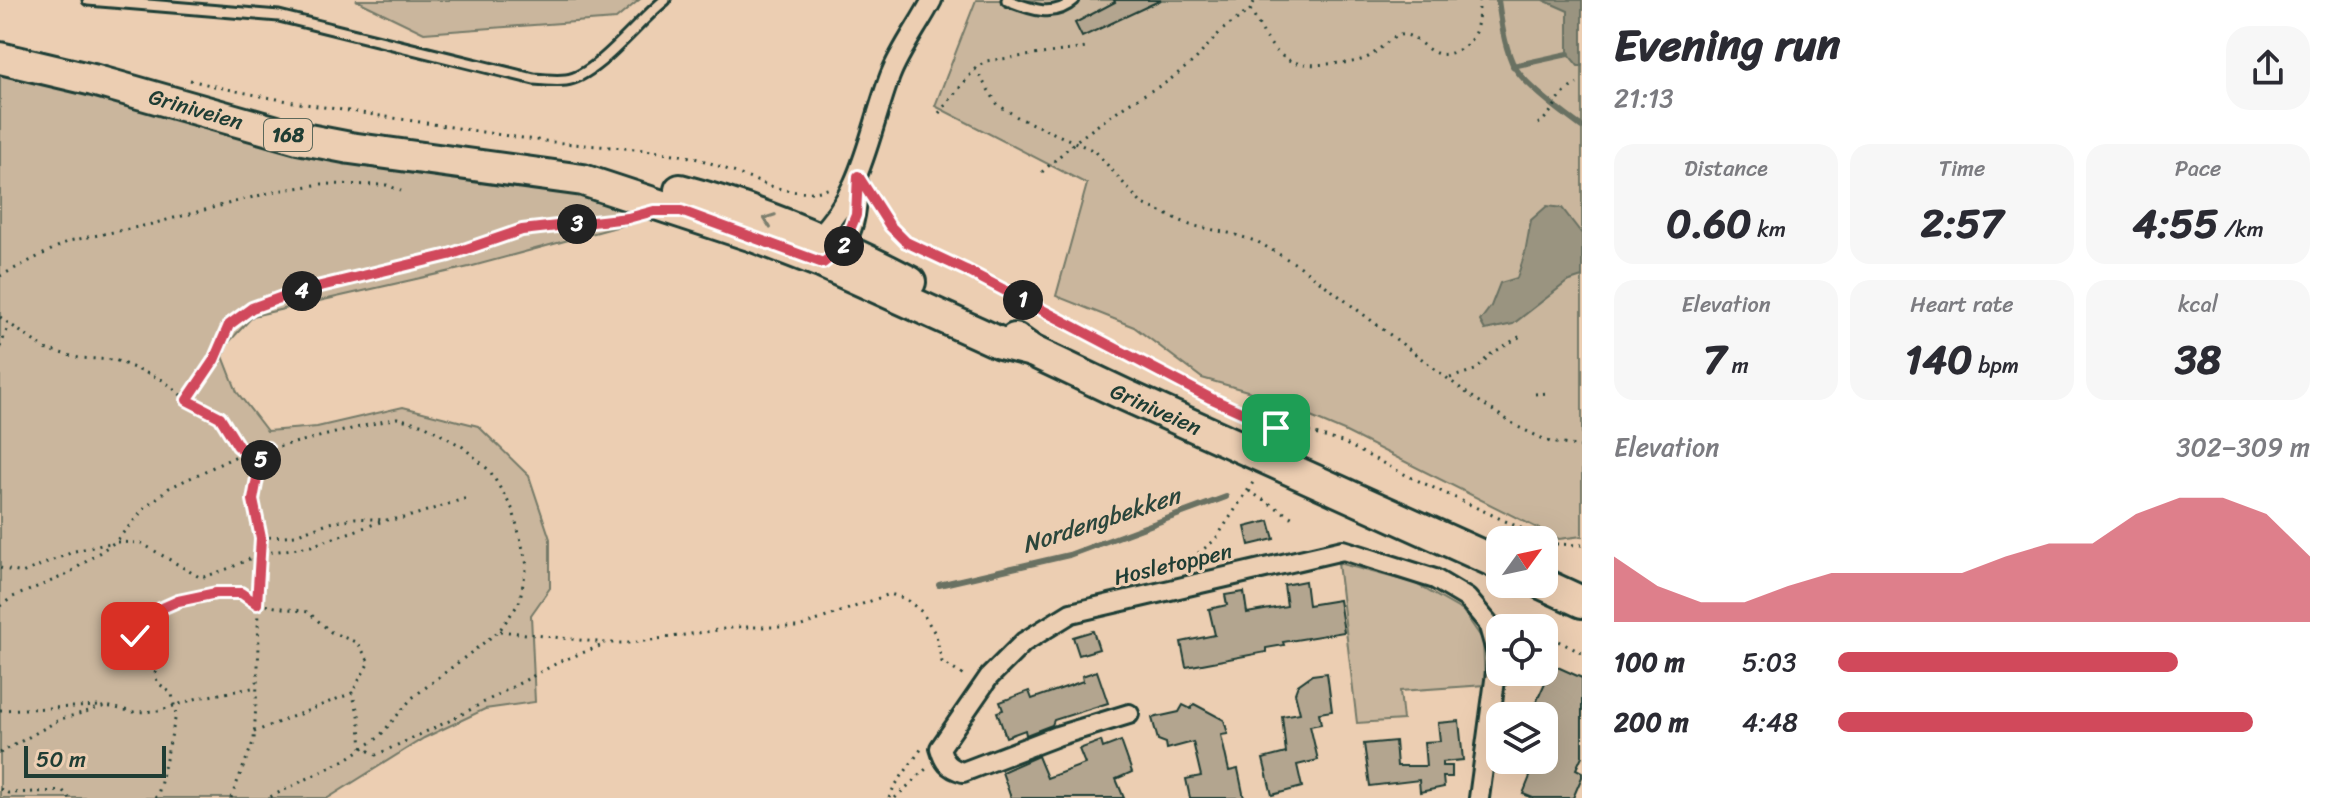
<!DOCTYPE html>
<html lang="en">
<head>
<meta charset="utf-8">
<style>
  :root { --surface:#fff; --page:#f7f7f7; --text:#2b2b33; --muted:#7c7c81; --accent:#d1495b }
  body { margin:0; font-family:Sriracha,sans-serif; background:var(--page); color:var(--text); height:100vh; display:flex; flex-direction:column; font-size:30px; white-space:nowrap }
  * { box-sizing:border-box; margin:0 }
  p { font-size:26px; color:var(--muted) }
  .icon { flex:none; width:44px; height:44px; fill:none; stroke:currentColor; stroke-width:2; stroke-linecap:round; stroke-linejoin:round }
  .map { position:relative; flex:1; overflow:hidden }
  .drawer { display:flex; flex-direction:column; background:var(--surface); width:760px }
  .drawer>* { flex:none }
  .needle { width:52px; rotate:57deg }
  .tools { position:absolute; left:1486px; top:526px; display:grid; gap:16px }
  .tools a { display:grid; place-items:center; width:72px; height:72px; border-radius:16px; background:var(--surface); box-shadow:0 8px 32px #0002; font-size:40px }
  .scale { position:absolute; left:24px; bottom:20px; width:142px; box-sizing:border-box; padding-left:8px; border:4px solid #1f3d34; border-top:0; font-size:22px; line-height:28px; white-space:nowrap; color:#1f3d34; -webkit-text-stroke:6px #ecceb2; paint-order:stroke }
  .pin { position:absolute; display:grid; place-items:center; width:68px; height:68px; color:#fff; margin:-34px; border-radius:16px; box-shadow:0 4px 12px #0006 }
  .km { position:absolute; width:40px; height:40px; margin:-20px; border-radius:50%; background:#222; color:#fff; font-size:22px; line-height:40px; text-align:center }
  .round { display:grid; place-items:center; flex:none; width:84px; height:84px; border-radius:24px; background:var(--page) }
  .summary { display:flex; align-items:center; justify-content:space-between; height:136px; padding:0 32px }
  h1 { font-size:44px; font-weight:800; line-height:60px }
  .stats { display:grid; grid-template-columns:repeat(3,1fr); gap:12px; height:136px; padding:8px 32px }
  .stats div { display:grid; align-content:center; border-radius:20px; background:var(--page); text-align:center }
  .stats b { font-size:40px; font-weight:800 }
  .stats small { font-size:22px; font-weight:400 }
  .stats p { font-size:22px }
  .chart { height:224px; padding:16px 32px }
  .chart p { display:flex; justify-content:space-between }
  .chart svg { width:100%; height:144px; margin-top:8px; fill:var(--accent); opacity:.7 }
  ul { padding:0 32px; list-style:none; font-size:26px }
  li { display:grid; grid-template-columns:128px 96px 1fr; align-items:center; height:60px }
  li i { height:20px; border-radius:10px; background:var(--accent) }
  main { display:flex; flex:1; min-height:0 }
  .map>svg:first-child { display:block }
  .green { fill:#cab69d; stroke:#747a68; stroke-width:2 }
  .water { fill:#9a9480; stroke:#697162; stroke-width:2 }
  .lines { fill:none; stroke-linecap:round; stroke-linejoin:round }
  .stream { stroke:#697162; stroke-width:6 }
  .building { fill:#b3a58f; stroke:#1f3d34; stroke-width:2 }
  .service-casing { stroke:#1f3d34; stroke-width:15 }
  .minor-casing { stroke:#1f3d34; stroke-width:24 }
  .primary-casing { stroke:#1f3d34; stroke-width:36 }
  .path { stroke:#1f3d34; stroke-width:3; stroke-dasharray:2 6; stroke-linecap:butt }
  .service { stroke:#ecceb2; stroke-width:9 }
  .minor { stroke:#ecceb2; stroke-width:18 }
  .primary { stroke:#ecceb2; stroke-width:30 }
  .oneway { stroke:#7b7e6d }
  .route-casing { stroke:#fff; stroke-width:16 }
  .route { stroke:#d1495b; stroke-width:10 }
  .labels { text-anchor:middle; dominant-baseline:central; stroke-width:6; stroke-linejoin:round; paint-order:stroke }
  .shield { fill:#ecceb2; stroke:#5c685a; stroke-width:2 }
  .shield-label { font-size:20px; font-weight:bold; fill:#1f3d34 }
  .street-label { font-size:22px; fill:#1f3d34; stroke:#ecceb2 }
  .water-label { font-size:24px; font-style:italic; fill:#2b463c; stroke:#ecceb2 }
</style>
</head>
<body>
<main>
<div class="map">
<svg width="1582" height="798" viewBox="0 0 1582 798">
  <rect width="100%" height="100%" fill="#ecceb2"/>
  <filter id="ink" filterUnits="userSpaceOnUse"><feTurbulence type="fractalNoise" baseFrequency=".0125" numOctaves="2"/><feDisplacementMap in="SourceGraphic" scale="16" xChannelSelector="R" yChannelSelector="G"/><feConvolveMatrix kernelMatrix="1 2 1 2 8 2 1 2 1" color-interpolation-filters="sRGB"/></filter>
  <g filter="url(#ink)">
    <g class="green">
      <polygon points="356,0 639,0 616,19 424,33"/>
      <polygon points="976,0 1582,0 1582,536 1559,539 1344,431 1251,392 1202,378 1134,327 1056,296 1087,184 935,106"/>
      <polygon points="0,61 516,175 657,216 469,267 253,316 228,343 223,356 237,392 267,431 317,427 403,407 478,426 529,476 550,539 550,588 531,615 535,702 485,709 424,738 328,798 0,798"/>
      <polygon points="1338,563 1414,583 1463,611 1483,640 1485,685 1400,691 1403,720 1357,723"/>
    </g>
    <g class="water">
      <polygon points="1543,0 1582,0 1582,66 1578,66 1568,54 1568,11"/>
      <polygon points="1547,206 1562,208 1582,234 1582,277 1567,282 1513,324 1485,330 1480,321 1491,306 1500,283 1517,278 1525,253 1531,220"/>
    </g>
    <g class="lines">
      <g class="stream">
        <path d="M1498 0C1501 21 1504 43 1512 62 1520 82 1564 114 1582 127"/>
        <polyline points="1513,66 1568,54"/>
        <polyline points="939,585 1069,555 1226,497"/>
      </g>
    </g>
    <g class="building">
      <polygon points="1114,0 1161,0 1082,37 1075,23 1115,2"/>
      <polygon points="1269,521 1274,539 1249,545 1245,527"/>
      <polygon points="1305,581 1308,605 1339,600 1344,632 1283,642 1284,645 1266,648 1266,652 1186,667 1181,642 1215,635 1209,609 1227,605 1225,595 1244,592 1247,613 1287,606 1284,585"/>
      <polygon points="1093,631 1099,649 1079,655 1073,637"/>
      <polygon points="1553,665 1582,678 1582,756 1576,769 1582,772 1582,777 1573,798 1533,798 1523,794 1531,774 1502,760 1544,760 1544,716 1530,716"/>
      <polygon points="1097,671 1108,703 1054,720 1052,725 1026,735 1025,730 1006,737 997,712 1003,710 1000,702 1029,691 1032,699 1083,681 1082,676"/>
      <polygon points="1327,673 1332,711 1319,713 1321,724 1310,726 1318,760 1297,765 1302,787 1272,795 1263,759 1286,753 1282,716 1300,713 1295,693 1298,685 1312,675"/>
      <polygon points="1194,704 1224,720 1228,734 1221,735 1229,771 1238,769 1244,798 1190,798 1186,779 1201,776 1193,742 1167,749 1166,743 1158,740 1152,718 1179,712 1183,705 1191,709"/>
      <polygon points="1459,721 1463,760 1442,762 1442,766 1452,766 1452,777 1443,777 1444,787 1420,792 1419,780 1370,786 1364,744 1395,741 1397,766 1426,766 1424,742 1440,741 1438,723"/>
      <polygon points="1101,741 1103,748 1121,741 1132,772 1116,779 1124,798 1011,798 1002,772 1038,756 1047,778 1085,764 1079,749"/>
    </g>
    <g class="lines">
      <defs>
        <g id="service">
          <path d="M88 0 279 16 534 79C544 80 556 81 566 80 596 77 640 19 665 0"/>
          <path d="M1007 0C1030 9 1053 19 1074 0"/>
        </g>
        <g id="minor">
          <path d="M816 237C862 195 869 132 890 76 900 50 919 25 932 0"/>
          <path d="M834 255C855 238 857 209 858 183"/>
          <path d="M1129 714 1057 736 963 772C948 768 944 762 940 748L989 677 1024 642 1071 613 1343 550 1435 579 1467 598 1488 623 1498 658 1479 798"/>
        </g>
        <g id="primary">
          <polyline points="0,58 93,80 298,138 350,148 583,180 753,236 823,263 1000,343 1032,351"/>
          <path d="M680 190C760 211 837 244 910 282"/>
          <polyline points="1015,339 1032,351 1125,395 1500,564"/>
          <polyline points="1543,584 1582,602"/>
        </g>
      </defs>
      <use href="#service" class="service-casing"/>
      <use href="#minor" class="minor-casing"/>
      <use href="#primary" class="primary-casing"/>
      <g class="path">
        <path d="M1250 10C1273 48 1277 69 1328 64 1340 63 1353 63 1364 59 1377 54 1387 39 1400 35 1411 32 1423 47 1432 51 1441 56 1447 55 1456 51 1478 42 1479 21 1479 0"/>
        <polyline points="975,69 998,105 1019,118 1095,151 1141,203 1190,225 1233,234 1258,242 1301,267 1468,394 1518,427 1550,442 1582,447"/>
        <path d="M190 80C259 98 330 108 400 119 448 126 496 135 545 141 593 147 642 147 690 157 733 166 786 205 830 188"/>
        <polyline points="939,113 975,69 986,61 1087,48"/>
        <path d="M1538 124C1556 112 1556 94 1577 84"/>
        <polyline points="1042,172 1076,141 1127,104 1167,82 1195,60 1222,30 1250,10 1255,0"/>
        <polyline points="876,204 890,226 906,242 966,270 1210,398 1276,428 1301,430 1342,442 1408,476 1555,544 1582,545"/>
        <polyline points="0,276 69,241 148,225 276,191 322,184 387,185 401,191"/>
        <polyline points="0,317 45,349 79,358 115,360 163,380 187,400 220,417 244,451"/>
        <polyline points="0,347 9,325"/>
        <polyline points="1450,378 1475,370 1491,354 1524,334"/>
        <polyline points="1535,394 1549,393"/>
        <polyline points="187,400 214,360 229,325 252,308 296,292 449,255 522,230 621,219"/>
        <polyline points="1249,491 1293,518"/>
        <polyline points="261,538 295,535 325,524 355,518 386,520 405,518 470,497"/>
        <polyline points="117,542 141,543 201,578 230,568 260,554 311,546 386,520"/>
        <polyline points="0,568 22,573 75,551 110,543"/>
        <polyline points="1155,573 1187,562 1215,540 1254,481"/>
        <polyline points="0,606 13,597 66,575 115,542 146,507 169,488 245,452 261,451 397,418 424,425 463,447 490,471 513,510 527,565 519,603 499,631 412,698 378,738 345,760 268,798"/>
        <polyline points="1507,619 1531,628"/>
        <polyline points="500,631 606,643 631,643 738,627 799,627 890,594 906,599 922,612 936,635 942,662 967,678"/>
        <polyline points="1544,634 1582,653"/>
        <polyline points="0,710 100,706"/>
        <polyline points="254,732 352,693 359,715 362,747 376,755 449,721 561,661 603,645"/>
        <polyline points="0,753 61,719 106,706 134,712 158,711 198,698 257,687"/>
        <polyline points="0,789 8,793 63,791 69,798"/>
        <polyline points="155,798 158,795 176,715 172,694 157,682 153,659 135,636 160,609 178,601 216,593 241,593 257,604 308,612 331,632 358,643 369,662 352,693"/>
        <polyline points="231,798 254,740 259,647 257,599 261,538 253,500 260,462 267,448"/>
        <polyline points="889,798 894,787 922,748"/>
        <polyline points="895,798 927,768"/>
      </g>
      <use href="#service" class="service"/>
      <use href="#minor" class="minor"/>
      <use href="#primary" class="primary"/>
    </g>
    <defs><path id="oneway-chevron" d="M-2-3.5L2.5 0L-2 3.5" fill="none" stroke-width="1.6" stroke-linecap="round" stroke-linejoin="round" transform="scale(2)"/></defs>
    <use class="oneway" href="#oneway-chevron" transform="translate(769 220) rotate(-160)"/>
  </g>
  <g class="lines" filter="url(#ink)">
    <defs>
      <polyline id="route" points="135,636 160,609 178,601 216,593 241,593 257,604 261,538 253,500 260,462 267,448 261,451 245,452 238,446 220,417 187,400 214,360 229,325 252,308 296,292 449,255 522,230 628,218 654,211 681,211 823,263 843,247 856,215 858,176 890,226 906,242 966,270 1210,398 1276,428"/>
    </defs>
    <use href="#route" class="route-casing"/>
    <use href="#route" class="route"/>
  </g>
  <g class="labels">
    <rect class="shield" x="264" y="119" width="48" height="32" rx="6"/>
    <g class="shield-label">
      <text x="288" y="135">168</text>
    </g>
    <g class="street-label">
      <text transform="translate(196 109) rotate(16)">Griniveien</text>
      <text transform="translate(1156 409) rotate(24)">Griniveien</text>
      <text transform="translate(1173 564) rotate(-13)">Hosletoppen</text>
    </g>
    <g class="water-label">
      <text transform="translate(1101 520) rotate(-18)">Nordengbekken</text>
    </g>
  </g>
</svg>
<div class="tools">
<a><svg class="needle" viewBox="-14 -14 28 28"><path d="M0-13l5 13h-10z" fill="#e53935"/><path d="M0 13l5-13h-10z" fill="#7c7c81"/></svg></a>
<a><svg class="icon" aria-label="locate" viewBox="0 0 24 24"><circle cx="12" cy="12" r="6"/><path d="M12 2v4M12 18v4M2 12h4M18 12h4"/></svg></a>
<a><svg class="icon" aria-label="layers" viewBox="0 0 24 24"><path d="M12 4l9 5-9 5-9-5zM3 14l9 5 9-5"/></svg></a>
</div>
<div class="scale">50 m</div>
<div class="pin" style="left:1276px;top:428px;background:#1e9e55"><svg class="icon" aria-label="arrive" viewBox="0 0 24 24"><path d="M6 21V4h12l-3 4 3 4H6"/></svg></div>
<div class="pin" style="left:135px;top:636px;background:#d93025"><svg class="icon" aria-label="check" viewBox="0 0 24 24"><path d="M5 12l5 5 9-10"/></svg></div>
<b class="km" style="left:1023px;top:300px">1</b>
<b class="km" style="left:844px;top:246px">2</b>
<b class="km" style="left:577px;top:224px">3</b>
<b class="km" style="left:302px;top:291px">4</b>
<b class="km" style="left:261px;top:460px">5</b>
</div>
<section class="drawer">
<div class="summary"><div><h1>Evening run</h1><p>21:13</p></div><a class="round"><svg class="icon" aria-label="share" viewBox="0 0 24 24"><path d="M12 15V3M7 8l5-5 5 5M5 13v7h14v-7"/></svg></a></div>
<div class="stats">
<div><p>Distance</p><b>0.60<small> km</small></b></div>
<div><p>Time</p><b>2:57</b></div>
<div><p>Pace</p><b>4:55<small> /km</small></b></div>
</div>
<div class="stats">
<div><p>Elevation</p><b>7<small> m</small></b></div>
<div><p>Heart rate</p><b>140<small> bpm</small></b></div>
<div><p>kcal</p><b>38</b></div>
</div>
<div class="chart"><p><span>Elevation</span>302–309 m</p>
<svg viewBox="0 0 160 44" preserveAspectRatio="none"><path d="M0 44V24L10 33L20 38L30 38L40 33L50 29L60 29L70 29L80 29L90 24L100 20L110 20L120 11L130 6L140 6L150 11L160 24V44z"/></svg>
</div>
<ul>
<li><b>100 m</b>5:03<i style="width:72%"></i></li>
<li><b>200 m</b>4:48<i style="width:88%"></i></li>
</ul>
</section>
</main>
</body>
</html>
